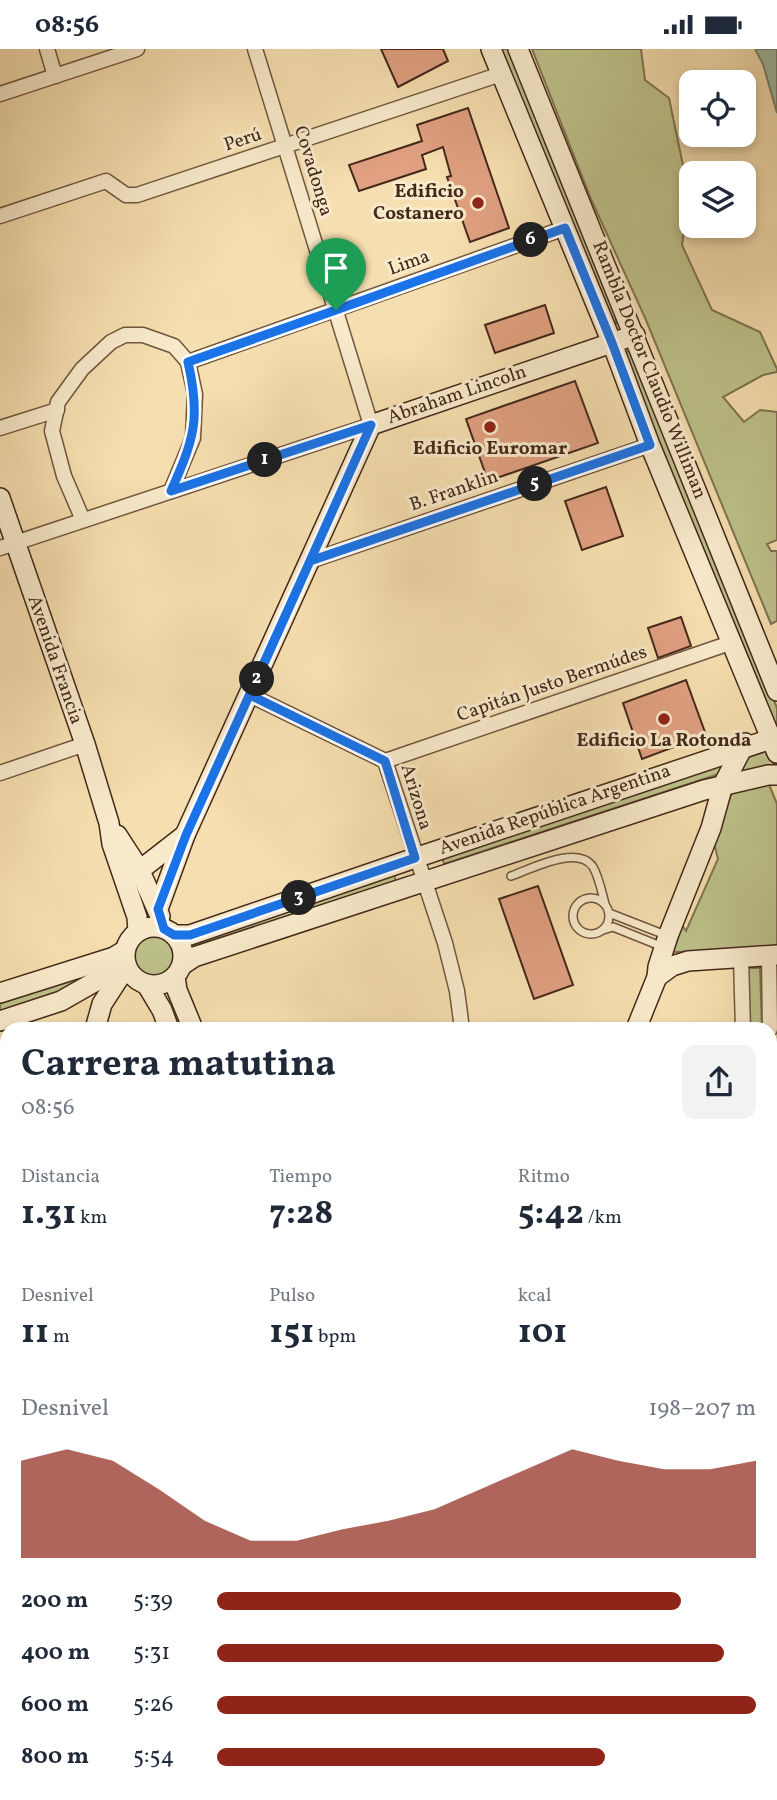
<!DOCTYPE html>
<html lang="es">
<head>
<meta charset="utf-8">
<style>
  :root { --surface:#fff; --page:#f2f2f3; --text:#1f2937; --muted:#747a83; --accent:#8f2418 }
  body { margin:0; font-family:Vollkorn,serif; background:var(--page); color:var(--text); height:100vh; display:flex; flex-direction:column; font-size:26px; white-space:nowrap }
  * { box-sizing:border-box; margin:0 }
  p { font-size:23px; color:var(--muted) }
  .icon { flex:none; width:38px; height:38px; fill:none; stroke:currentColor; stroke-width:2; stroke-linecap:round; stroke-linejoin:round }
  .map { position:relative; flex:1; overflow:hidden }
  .side { position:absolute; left:0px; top:973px; width:777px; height:779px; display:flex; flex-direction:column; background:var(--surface); border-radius:21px 21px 0 0; box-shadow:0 4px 10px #0003 }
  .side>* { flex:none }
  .fabs { position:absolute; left:679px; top:21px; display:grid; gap:14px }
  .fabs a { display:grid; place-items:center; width:77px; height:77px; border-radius:14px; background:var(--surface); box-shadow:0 4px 10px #0003; font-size:35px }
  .pin { position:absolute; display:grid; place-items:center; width:60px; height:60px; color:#fff; margin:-72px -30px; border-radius:50% 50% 50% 0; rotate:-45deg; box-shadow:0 0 7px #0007 }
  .pin .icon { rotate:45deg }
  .km { position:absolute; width:35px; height:35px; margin:-18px; border-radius:50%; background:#222; color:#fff; font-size:19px; line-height:35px; text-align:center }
  .round { display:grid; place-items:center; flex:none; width:74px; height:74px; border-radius:14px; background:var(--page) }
  .summary { display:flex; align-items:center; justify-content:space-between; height:119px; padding:0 21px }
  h1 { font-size:38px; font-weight:700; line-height:52px }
  .figures { display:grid; grid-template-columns:repeat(3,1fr); gap:10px; height:119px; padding:7px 21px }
  .figures div { display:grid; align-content:center }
  .figures b { font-size:35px; font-weight:700 }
  .figures small { font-size:19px; font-weight:400 }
  .figures p { font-size:19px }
  .chart { height:196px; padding:14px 21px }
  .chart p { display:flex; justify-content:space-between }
  .chart svg { width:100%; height:126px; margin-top:7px; fill:var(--accent); opacity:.7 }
  ul { padding:0 21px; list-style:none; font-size:23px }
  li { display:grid; grid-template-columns:112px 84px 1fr; align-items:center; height:52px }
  li i { height:18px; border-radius:9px; background:var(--accent) }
  .status { display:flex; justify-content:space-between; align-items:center; height:49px; padding:0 35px; background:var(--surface); direction:ltr }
  .status svg { height:19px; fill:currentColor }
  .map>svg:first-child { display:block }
  .green { fill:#bdc18a; stroke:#807452; stroke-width:2 }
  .water { fill:#9dbda7; stroke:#79816f; stroke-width:2 }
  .building { fill:#e0a081; stroke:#43281a; stroke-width:2 }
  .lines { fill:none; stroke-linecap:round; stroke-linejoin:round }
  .lane-casing { stroke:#70563f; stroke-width:10 }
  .street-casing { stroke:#70563f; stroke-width:17 }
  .secondary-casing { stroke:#43281a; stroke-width:22 }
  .lane { stroke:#f8eacb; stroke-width:7 }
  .street { stroke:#f8eacb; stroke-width:14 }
  .secondary { stroke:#f8eacb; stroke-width:19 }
  .route-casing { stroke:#fff; stroke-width:14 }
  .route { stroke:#1a73e8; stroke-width:9 }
  .poi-dot { fill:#8f2418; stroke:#f8eacb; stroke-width:2.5 }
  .labels { text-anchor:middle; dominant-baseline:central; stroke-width:6; stroke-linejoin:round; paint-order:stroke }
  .street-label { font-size:19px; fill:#43281a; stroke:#f8eacb }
  .poi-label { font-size:19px; font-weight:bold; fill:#43281a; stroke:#f8eacb }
</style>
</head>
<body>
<div class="status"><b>08:56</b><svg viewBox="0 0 49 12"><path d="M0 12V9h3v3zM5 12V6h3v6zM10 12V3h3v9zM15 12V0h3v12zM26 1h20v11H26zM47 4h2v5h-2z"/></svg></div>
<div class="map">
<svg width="777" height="1751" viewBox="0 0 777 1751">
  <rect width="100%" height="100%" fill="#f5deaf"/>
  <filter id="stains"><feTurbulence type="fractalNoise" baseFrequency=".00286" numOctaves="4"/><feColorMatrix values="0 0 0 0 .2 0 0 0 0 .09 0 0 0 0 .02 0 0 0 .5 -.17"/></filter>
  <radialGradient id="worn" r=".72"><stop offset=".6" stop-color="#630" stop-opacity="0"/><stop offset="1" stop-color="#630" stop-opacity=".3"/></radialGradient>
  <g class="green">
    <polygon points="498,0 509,0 616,263 616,275 614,276"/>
    <polygon points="532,0 641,0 645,31 669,49 689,145 682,196 712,261 760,283 777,320 777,323 763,326 723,348 744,373 760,361 777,363 777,491 767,495 771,502 777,502 777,572 771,575 646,271 591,150"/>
    <polygon points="629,302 635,311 777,659 777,681 627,315 625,303"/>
    <polygon points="767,700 775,718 738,726 745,707"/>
    <polygon points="722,716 719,725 444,815 442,808"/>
    <polygon points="768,733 777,755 777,900 673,903 682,876 686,882 718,810 714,794 733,740"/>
    <polygon points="394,825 396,832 192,902 190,894"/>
    <circle cx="154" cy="908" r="22"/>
    <polygon points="117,913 57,947 0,965 0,951"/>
    <polygon points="748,919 760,919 762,980 750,980"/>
    <polygon points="770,1301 774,1301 777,1501 770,1501"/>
    <polygon points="770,1530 777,1530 777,1699 771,1699"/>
  </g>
  <polygon class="water" points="755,0 777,0 777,64 763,15"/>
  <g class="building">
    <polygon points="381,0 443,0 448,12 398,38"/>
    <polygon points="468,59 509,179 470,193 447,128 451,127 443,98 422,106 426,120 359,142 349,116 422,92 417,76"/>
    <polygon points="545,256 554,284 495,304 485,276"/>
    <polygon points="575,332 598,394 488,432 466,370"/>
    <polygon points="606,438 623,487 582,501 565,452"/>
    <polygon points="681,568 691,597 658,609 648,579"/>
    <polygon points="686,631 706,686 642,710 623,654"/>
    <polygon points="538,837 573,936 534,950 499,850"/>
  </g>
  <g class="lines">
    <defs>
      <g id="lane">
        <path d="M511 827C531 820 578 795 593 818 599 828 602 844 605 855"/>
        <circle cx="591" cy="867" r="18"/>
        <polyline points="609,864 668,887"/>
        <polyline points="603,881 613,878 663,898"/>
        <polyline points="0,1482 7,1485"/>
        <polyline points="127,1751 136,1745"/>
      </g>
      <g id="street">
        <polyline points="47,0 55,27"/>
        <polyline points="0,45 137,0"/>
        <polyline points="0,167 106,132 126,146 137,146 501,25"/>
        <polyline points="188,313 565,179"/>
        <polyline points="0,379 57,361"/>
        <polyline points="83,471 64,427 52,382 58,353 82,320 111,293 125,286 143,286 174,297 188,313 195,345 193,389 171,442"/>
        <polyline points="0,499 371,376 255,0"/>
        <polyline points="310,512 650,396"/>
        <polyline points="250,646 385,712 445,894 457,942 462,980"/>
        <polyline points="385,712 733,593"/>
        <polyline points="0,724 85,695"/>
        <polyline points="769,906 770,980"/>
        <polyline points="741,909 743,980"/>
        <polyline points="770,1025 771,1110 777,1212"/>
        <polyline points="770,1289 777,1289"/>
        <polyline points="0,1414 7,1417"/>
        <polyline points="770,1516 777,1516"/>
        <polyline points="770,1712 777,1711"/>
        <polyline points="515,1745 516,1751"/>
        <polyline points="763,1745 763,1751"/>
      </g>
      <g id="secondary">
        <polyline points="491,0 612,294 650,396 777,704"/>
        <polyline points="518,0 777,642"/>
        <polyline points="0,449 85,695 109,774 112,795 137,868 138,882"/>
        <polyline points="117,786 139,820 160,867"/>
        <polyline points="131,828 185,786"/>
        <polyline points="158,860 185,786 371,376 635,286"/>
        <circle cx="154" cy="907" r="29"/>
        <polyline points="175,886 190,886 415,809 777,688"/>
        <polyline points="182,916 194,908 704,741 768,726 777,726"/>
        <polyline points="175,928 177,941 193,980"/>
        <polyline points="657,928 672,917 688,912 777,906"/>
        <polyline points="147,936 162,961 169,980"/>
        <polyline points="0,944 114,908 124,902"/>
        <polyline points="0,972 61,952 126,915"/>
        <polyline points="95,980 102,955 126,918"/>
        <polyline points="636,980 657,928 658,918 668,887 711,779 723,736 745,694"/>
        <polyline points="0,1182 7,1167"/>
        <polyline points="320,1751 323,1745"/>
      </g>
    </defs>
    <use href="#lane" class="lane-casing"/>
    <use href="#street" class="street-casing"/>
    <use href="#secondary" class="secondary-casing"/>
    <use href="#lane" class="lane"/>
    <use href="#street" class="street"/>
    <use href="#secondary" class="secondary"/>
  </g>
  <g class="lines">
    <defs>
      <path id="route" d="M336 261 188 313C201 370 194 390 171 442L371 376 250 646 385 712 415 809 190 886H174L164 880 158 860 186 786 310 512 650 396 612 294 565 179 336 261"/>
    </defs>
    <use href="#route" class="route-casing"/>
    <use href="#route" class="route"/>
  </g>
  <g class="poi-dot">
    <circle cx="478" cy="154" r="7"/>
    <circle cx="490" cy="378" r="7"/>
    <circle cx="664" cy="670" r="7"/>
  </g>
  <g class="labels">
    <g class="street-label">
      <text transform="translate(243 91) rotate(-18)">Perú</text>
      <text transform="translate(313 122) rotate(73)">Covadonga</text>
      <text transform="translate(409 214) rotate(-20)">Lima</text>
      <text transform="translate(649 321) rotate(68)">Rambla Doctor Claudio Williman</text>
      <text transform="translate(457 346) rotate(-19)">Abraham Lincoln</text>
      <text transform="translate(454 442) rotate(-19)">B. Franklin</text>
      <text transform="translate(55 611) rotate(71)">Avenida Francia</text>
      <text transform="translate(552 635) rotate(-19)">Capitán Justo Bermúdes</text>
      <text transform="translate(416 748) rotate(73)">Arizona</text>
      <text transform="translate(555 761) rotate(-19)">Avenida República Argentina</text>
    </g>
    <g class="poi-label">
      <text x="464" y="143" text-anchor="end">Edificio<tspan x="464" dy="22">Costanero</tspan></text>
      <text x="490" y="400">Edificio Euromar</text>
      <text x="664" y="692">Edificio La Rotonda</text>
    </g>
  </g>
  <rect width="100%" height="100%" filter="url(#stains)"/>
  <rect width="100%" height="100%" fill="url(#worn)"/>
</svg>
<div class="fabs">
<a><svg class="icon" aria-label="locate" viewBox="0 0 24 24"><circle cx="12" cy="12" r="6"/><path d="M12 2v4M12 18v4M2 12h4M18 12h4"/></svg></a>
<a><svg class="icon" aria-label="layers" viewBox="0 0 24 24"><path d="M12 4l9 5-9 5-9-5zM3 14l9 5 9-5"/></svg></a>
</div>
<div class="pin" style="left:336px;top:261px;background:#1e9e55"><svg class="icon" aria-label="arrive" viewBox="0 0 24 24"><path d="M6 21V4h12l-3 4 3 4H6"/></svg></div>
<b class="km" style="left:265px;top:411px">1</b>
<b class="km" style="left:257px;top:630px">2</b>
<b class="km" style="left:299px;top:849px">3</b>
<b class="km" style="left:535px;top:435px">5</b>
<b class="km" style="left:531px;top:191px">6</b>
<section class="side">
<div class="summary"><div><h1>Carrera matutina</h1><p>08:56</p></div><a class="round"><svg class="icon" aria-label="share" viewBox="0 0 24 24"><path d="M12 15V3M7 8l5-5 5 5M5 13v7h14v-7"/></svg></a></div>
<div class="figures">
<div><p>Distancia</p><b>1.31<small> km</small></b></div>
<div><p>Tiempo</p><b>7:28</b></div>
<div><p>Ritmo</p><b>5:42<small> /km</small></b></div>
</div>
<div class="figures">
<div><p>Desnivel</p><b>11<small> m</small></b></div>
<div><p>Pulso</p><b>151<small> bpm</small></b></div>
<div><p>kcal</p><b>101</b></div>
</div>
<div class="chart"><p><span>Desnivel</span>198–207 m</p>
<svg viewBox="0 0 160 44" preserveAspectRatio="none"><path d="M0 44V10L10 6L20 10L30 20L40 31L50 38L60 38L70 34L80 31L90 27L100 20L110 13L120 6L130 10L140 13L150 13L160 10V44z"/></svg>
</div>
<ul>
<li><b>200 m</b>5:39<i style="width:86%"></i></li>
<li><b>400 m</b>5:31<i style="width:94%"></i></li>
<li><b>600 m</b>5:26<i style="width:100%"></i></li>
<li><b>800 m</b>5:54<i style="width:72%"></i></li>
</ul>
</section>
</div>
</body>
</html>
